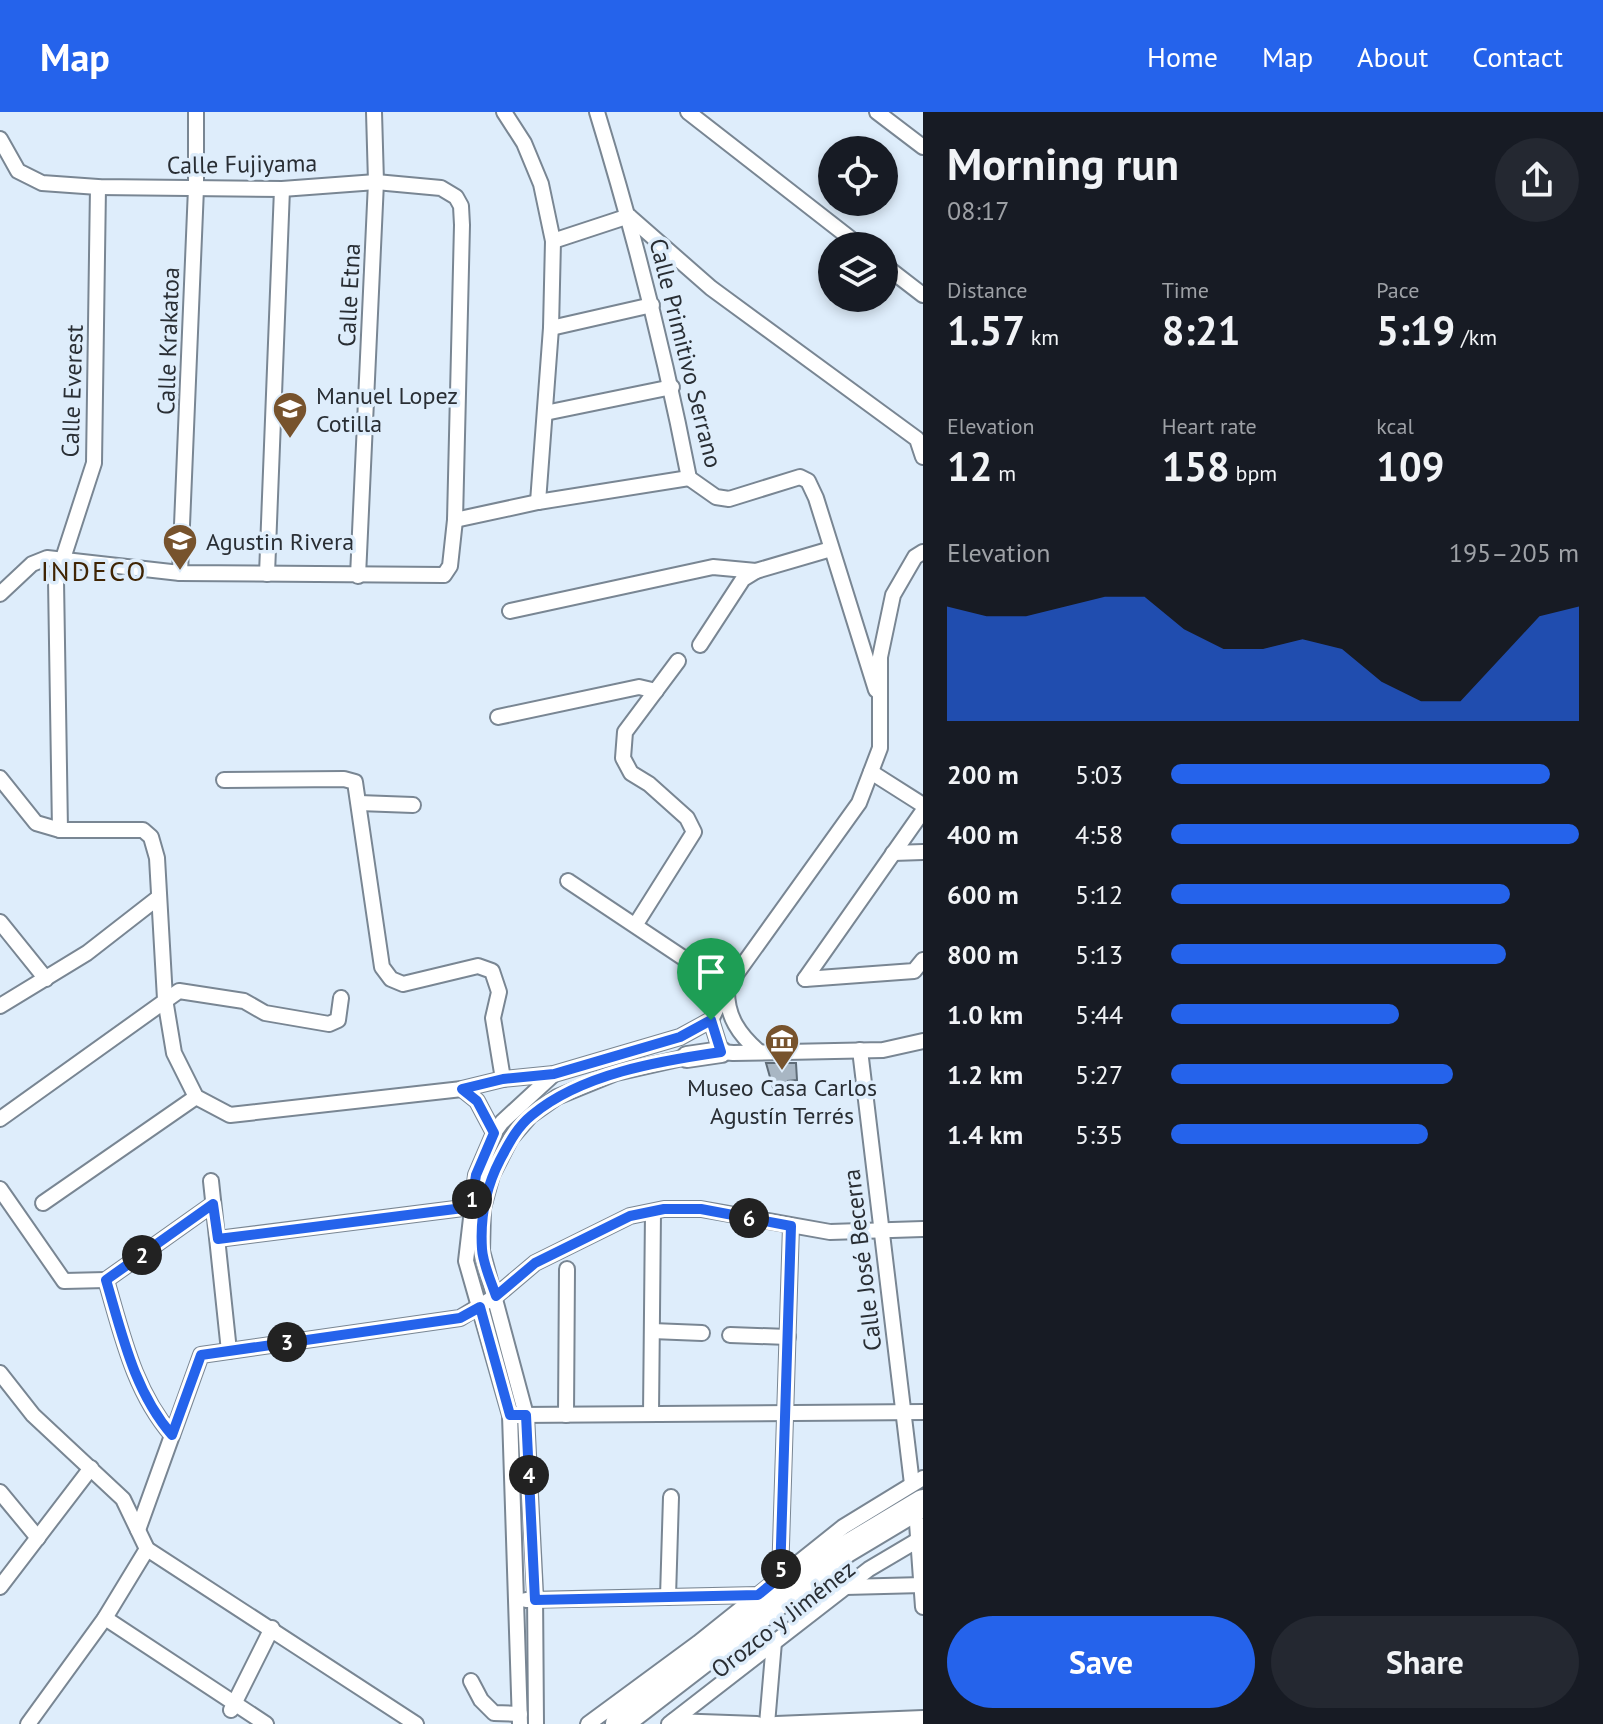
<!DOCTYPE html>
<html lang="en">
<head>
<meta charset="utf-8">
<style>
  :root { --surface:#171b24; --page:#242831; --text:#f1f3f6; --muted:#9ea1a6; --accent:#2563eb }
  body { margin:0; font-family:"PT Sans",sans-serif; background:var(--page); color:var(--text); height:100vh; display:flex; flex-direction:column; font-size:30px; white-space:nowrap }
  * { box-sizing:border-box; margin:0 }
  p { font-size:26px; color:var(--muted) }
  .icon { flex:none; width:44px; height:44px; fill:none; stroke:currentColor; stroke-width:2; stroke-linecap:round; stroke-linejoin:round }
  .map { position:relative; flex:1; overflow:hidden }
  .sheet { display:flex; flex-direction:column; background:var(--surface); width:680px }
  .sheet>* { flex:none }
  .buttons { position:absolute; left:818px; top:24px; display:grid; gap:16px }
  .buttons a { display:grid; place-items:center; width:80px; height:80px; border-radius:50%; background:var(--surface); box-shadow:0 4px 12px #0003; font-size:40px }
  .pin { position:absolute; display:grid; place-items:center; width:68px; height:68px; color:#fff; margin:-82px -34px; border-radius:50% 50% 50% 0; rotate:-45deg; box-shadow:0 0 8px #0007 }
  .pin .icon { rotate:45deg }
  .km { position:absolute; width:40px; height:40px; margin:-20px; border-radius:50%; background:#222; color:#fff; font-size:22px; line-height:40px; text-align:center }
  .round { display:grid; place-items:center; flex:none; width:84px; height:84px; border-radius:42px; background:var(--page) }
  .head { display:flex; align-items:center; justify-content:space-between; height:136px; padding:0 24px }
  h1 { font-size:44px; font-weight:700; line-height:60px }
  .stats { display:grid; grid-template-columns:repeat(3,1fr); gap:12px; height:136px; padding:8px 24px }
  .stats div { display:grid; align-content:center }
  .stats b { font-size:40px; font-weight:700 }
  .stats small { font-size:22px; font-weight:400 }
  .stats p { font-size:22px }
  .chart { height:224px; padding:16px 24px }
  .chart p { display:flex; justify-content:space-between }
  .chart svg { width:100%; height:144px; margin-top:8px; fill:var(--accent); opacity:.7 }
  .action { display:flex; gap:16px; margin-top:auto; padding:16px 24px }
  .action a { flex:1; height:92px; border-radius:48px; background:var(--accent); color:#fff; font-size:32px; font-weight:700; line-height:92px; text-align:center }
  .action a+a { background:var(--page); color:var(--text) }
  ul { padding:0 24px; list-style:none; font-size:26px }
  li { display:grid; grid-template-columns:128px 96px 1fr; align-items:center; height:60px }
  li i { height:20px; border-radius:10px; background:var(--accent) }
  header { display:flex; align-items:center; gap:48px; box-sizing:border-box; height:112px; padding:0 40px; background:var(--accent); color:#fff }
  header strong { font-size:38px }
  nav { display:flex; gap:44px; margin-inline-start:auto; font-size:28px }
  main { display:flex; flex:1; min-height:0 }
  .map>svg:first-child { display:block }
  .building { fill:#a8b6c3; stroke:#5f6c77; stroke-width:2 }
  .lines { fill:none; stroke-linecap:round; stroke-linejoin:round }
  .street-casing { stroke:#798693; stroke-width:18 }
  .secondary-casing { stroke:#798693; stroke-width:24 }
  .highway-casing { stroke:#798693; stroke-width:30 }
  .street { stroke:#fff; stroke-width:14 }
  .secondary { stroke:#fff; stroke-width:20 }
  .highway { stroke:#fff; stroke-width:26 }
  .route-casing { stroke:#fff; stroke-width:16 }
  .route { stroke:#2563eb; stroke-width:10 }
  .labels { text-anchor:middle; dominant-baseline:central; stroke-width:7; stroke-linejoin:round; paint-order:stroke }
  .street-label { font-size:24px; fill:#292e34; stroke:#deedfb }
  .poi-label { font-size:24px; fill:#292e34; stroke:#deedfb; text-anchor:start }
  .quarter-label { font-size:28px; letter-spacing:2px; fill:#402504; stroke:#deedfb }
</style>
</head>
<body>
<header>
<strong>Map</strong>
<nav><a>Home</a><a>Map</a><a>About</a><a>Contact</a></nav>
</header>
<main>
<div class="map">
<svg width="923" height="1612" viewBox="0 0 923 1612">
  <rect width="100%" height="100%" fill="#deedfb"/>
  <polygon class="building" points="766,951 796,951 797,968 788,969 790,981 786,985 775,983"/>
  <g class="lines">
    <defs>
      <g id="street">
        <polyline points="504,0 524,31 541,72 553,129 551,216 538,390"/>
        <path d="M597 0C634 121 665 242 689 366L716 385 729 387 800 365 808 369 816 386 876 578"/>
        <polyline points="688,0 860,134"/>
        <polyline points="877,0 923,35"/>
        <polyline points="0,27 18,59 42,71 98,75 282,77 376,70 441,76 456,85 461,94 462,113 455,408 450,454 444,463 180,461 47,446 32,452 0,482"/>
        <polyline points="630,105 711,176 917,327 923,345"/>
        <polyline points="553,129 629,104"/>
        <polyline points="884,153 923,183"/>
        <polyline points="551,216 652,193"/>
        <polyline points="545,301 672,275"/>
        <polyline points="455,408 538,390 689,366"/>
        <polyline points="180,461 196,76 196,0"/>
        <polyline points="267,462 282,77"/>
        <polyline points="358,464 376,70 374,0"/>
        <polyline points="510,499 713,455 756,459"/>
        <polyline points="700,533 743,467 756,459 831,437"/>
        <polyline points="498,605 639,575 656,579"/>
        <polyline points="871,660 923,693"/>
        <polyline points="0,666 36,711 60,718 143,718 151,725 157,746 165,887 174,941 196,985 230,1003 462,977 503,967 554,962 680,925 711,908 727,875 859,691 880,636 880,545 893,483 915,445 923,440"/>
        <polyline points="224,668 344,667 355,670 382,855 391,867 403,872 478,854 492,859 499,880 493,906 503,967"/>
        <polyline points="359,691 413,693"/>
        <polyline points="60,718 56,468 94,351 98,75"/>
        <polyline points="893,741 923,740"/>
        <polyline points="568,769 727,875"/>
        <polyline points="0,810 46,867"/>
        <polyline points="636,812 694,720 687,706 649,672 631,661 623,646 625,620 678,549"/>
        <polyline points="805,867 923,699"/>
        <polyline points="805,867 914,859 923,848"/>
        <path d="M727 879C727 905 739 922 758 939"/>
        <polyline points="0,894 87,841 159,785"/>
        <polyline points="711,908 721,940 733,941 883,938 923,929"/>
        <polyline points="860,938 912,1372"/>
        <polyline points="462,977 477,989 494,1021"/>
        <polyline points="0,1007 179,879 244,889 265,901 329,912 338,908 341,886"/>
        <polyline points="211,1069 229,1239"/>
        <polyline points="0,1077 64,1169 106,1168"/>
        <polyline points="43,1091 196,985"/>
        <polyline points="791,1114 780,1465 799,1490"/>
        <polyline points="218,1127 471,1095 480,1096"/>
        <path d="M106 1168C122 1222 134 1279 172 1323"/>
        <polyline points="106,1168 213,1092"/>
        <polyline points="652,1219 702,1221"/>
        <polyline points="730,1223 788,1225"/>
        <polyline points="0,1261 33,1303 123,1387 147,1437 416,1612"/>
        <polyline points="651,1302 653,1100"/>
        <polyline points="519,1303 923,1300"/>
        <polyline points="566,1303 567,1157"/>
        <polyline points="0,1380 38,1426"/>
        <polyline points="917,1411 923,1495"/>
        <polyline points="138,1418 201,1243 460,1206 496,1184 535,1151 630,1104 664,1097 701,1097 830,1120 923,1117"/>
        <polyline points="0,1475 91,1356"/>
        <polyline points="845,1475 923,1473"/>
        <polyline points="668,1485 671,1385"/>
        <polyline points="526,1488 758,1483"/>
        <polyline points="105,1506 266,1612"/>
        <polyline points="471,1569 481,1588 494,1601 520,1602"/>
        <polyline points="231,1598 272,1516"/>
        <polyline points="673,1609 757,1612"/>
        <polyline points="28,1612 105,1506 147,1437"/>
        <polyline points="520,1612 510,1303 466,1149 476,1063 494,1021 502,1010 554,962"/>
        <polyline points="536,1612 535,1480 526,1303 482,1139 483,1096 492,1063 511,1026 530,1004 557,985 616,961 687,945"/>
        <polyline points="588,1612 698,1531 843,1415 923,1366"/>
        <polyline points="669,1612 869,1457 923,1425"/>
        <polyline points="767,1612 774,1530"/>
        <polyline points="776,1612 923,1606"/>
      </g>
      <polyline id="secondary" points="687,945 721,940"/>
      <polyline id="highway" points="619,1612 846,1437 923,1391"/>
    </defs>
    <use href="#street" class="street-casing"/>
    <use href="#secondary" class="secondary-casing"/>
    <use href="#highway" class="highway-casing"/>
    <use href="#street" class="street"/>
    <use href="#secondary" class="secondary"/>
    <use href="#highway" class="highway"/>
  </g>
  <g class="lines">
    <defs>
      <path id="route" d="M711 908 721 940C659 949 581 962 532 1003 517 1015 509 1031 500 1048 486 1075 480 1106 482 1137 483 1152 491 1169 496 1184L535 1151 630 1104 664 1097H701L791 1114 780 1465 758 1483 535 1488 526 1303H510L480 1195 460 1206 201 1243 172 1323C134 1279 122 1222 106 1168L213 1092 218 1127 471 1095 476 1063 494 1021 477 989 462 977 503 967 554 962 680 925Z"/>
    </defs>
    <use href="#route" class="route-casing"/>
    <use href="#route" class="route"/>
  </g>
  <defs>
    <symbol id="school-pin" viewBox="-11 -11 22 30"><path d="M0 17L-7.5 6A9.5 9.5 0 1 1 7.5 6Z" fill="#77532d" stroke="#deedfb"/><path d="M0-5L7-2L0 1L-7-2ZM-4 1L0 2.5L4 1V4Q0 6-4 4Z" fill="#fff"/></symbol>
    <symbol id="museum-pin" viewBox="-11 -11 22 30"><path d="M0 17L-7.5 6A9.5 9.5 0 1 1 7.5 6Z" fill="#77532d" stroke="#deedfb"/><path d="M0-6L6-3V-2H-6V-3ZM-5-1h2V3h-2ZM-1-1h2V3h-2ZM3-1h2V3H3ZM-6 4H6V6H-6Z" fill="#fff"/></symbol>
  </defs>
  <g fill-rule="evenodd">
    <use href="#school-pin" x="270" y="277" width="40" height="54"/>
    <use href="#school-pin" x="160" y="409" width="40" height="54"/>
    <use href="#museum-pin" x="762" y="909" width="40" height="54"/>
  </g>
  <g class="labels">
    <g class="street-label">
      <text transform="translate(242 52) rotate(-1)">Calle Fujiyama</text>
      <text transform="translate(349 183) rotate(-87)">Calle Etna</text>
      <text transform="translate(168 229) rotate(-88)">Calle Krakatoa</text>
      <text transform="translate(686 241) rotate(76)">Calle Primitivo Serrano</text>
      <text transform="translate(72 279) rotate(-88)">Calle Everest</text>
      <text transform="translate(862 1148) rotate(-97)">Calle José Becerra</text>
      <text transform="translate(783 1507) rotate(-38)">Orozco y Jiménez</text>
    </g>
    <g class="poi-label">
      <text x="316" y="283">Manuel Lopez<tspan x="316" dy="28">Cotilla</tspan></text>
      <text x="206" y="429">Agustin Rivera</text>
      <text x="782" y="975" text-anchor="middle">Museo Casa Carlos<tspan x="782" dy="28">Agustín Terrés</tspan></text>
    </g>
    <g class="quarter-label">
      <text x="94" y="458">INDECO</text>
    </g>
  </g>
</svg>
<div class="buttons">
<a><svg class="icon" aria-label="locate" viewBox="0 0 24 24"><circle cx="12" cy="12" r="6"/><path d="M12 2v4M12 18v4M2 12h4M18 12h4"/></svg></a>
<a><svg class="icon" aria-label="layers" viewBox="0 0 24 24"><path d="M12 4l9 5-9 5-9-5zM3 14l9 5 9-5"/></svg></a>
</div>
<div class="pin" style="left:711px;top:908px;background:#1e9e55"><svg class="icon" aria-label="arrive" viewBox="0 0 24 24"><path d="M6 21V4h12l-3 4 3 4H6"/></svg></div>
<b class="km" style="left:472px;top:1087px">1</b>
<b class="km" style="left:142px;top:1143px">2</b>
<b class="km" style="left:287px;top:1230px">3</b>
<b class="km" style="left:529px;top:1363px">4</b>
<b class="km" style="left:781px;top:1457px">5</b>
<b class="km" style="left:749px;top:1106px">6</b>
</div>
<section class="sheet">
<div class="head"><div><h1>Morning run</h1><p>08:17</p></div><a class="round"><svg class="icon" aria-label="share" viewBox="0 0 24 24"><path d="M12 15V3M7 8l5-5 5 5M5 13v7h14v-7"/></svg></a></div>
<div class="stats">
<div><p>Distance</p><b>1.57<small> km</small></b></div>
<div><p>Time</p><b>8:21</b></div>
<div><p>Pace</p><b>5:19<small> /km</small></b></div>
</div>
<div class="stats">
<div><p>Elevation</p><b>12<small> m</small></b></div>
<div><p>Heart rate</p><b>158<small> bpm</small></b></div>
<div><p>kcal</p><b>109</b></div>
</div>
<div class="chart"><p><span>Elevation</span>195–205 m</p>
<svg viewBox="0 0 160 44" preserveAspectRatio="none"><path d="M0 44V9L10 12L20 12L30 9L40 6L50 6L60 16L70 22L80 22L90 19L100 22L110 32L120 38L130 38L140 25L150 12L160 9V44z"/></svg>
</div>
<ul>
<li><b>200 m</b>5:03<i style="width:93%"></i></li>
<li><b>400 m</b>4:58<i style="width:100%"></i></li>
<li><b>600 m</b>5:12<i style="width:83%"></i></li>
<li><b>800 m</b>5:13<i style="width:82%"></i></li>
<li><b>1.0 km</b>5:44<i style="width:56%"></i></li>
<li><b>1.2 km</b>5:27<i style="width:69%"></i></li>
<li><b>1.4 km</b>5:35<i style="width:63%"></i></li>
</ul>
<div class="action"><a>Save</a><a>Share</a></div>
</section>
</main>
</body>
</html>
